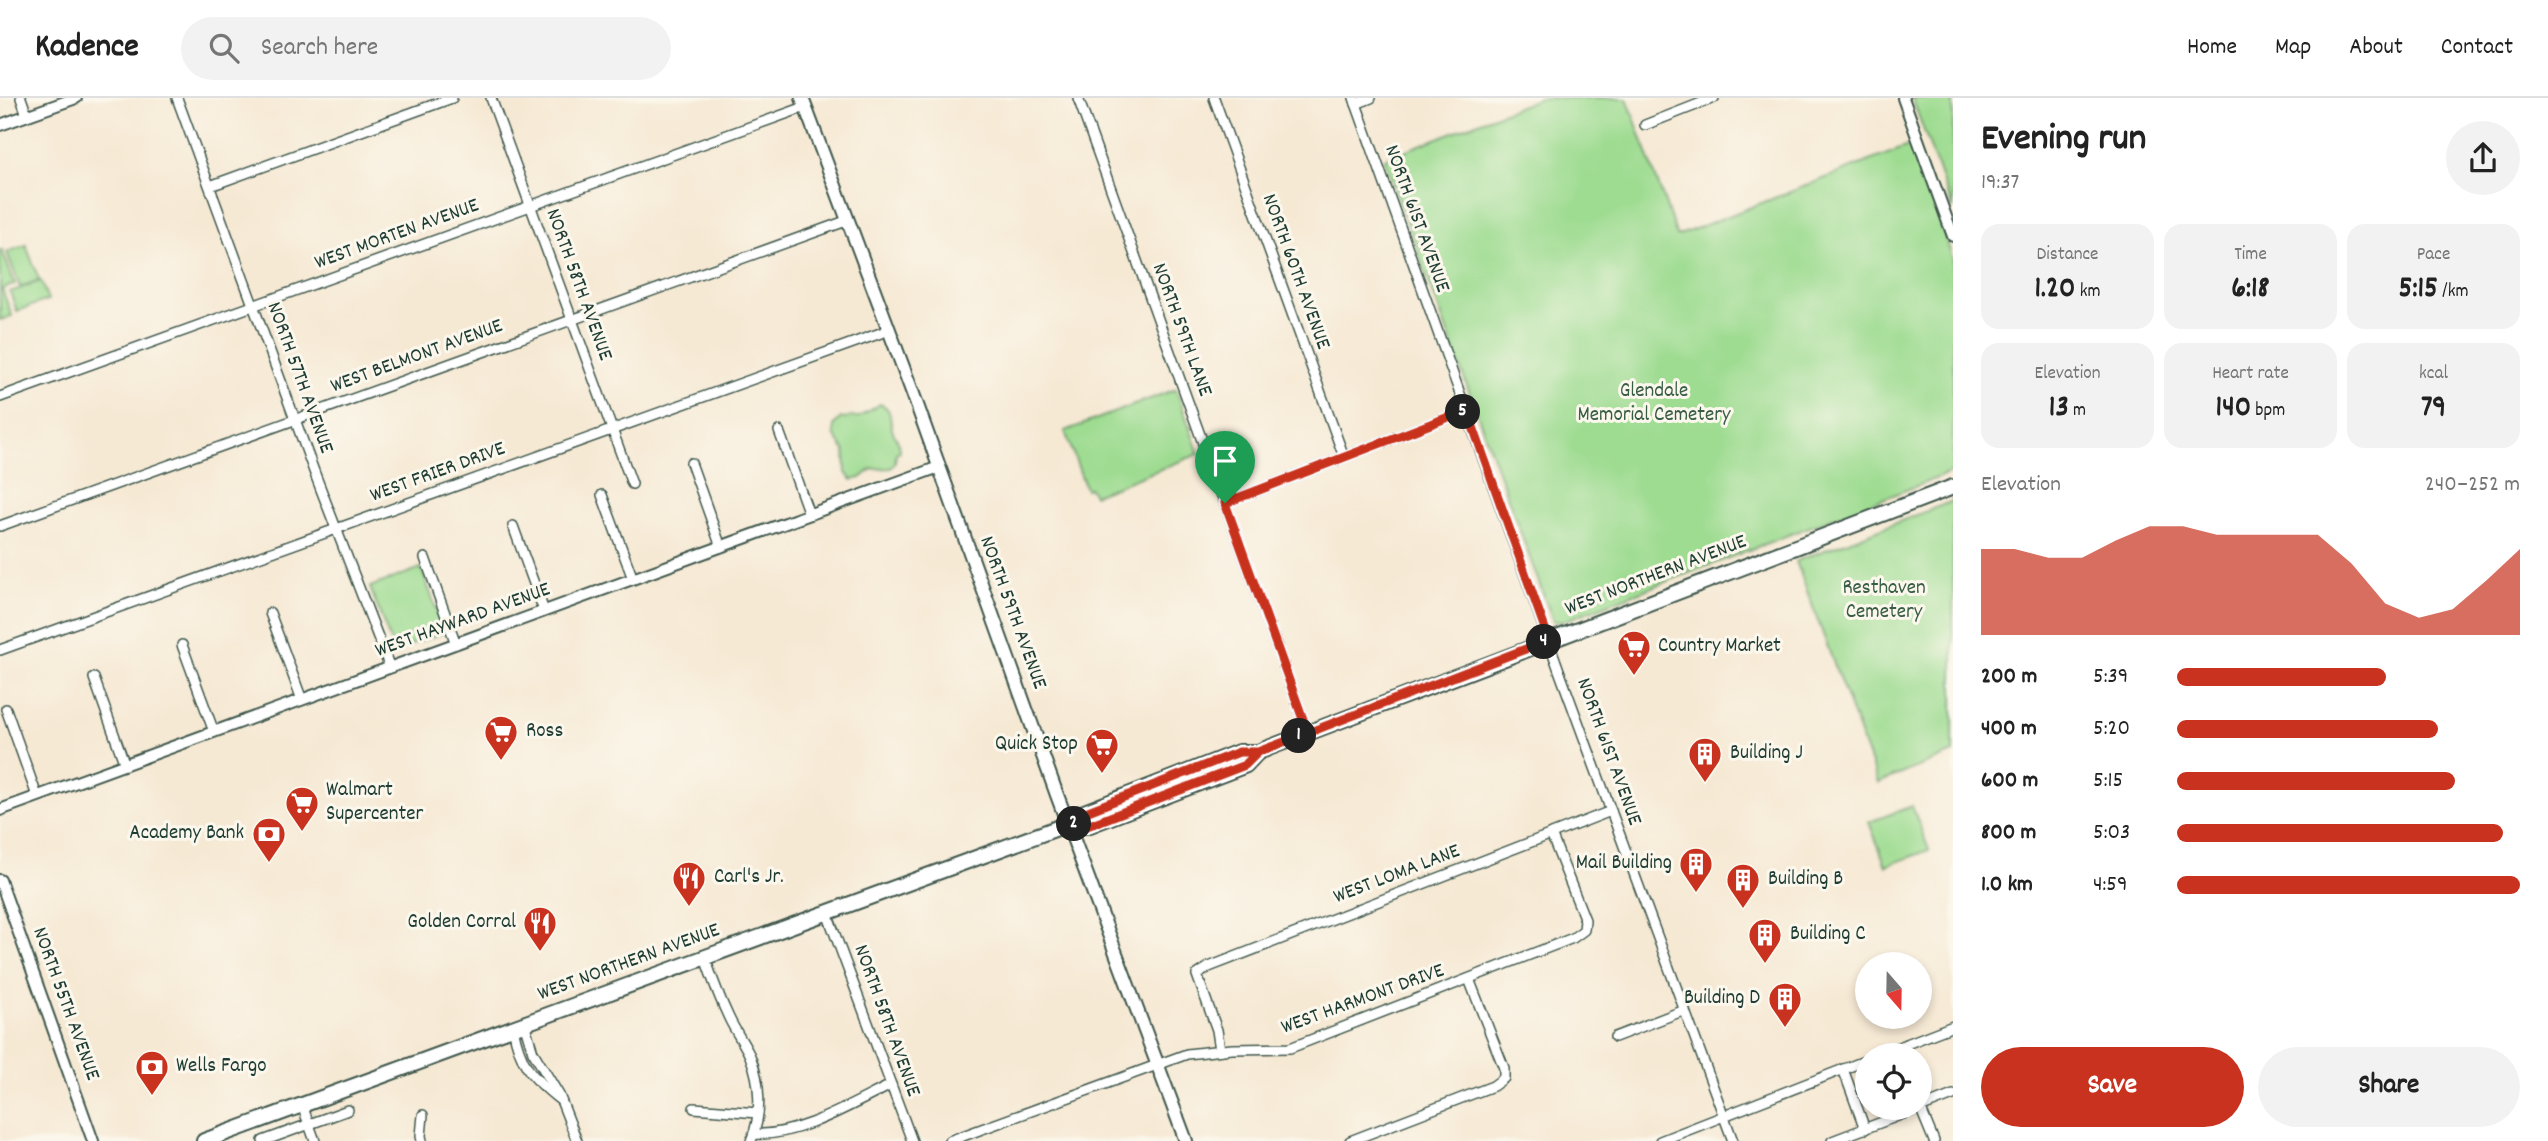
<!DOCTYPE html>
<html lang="en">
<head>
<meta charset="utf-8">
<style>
  :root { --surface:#fff; --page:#f2f2f2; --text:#222; --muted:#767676; --line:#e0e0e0; --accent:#c8321e }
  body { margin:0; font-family:Dekko,sans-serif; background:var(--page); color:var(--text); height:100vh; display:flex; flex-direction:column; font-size:26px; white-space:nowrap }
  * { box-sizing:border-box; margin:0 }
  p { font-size:23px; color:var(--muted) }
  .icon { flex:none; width:38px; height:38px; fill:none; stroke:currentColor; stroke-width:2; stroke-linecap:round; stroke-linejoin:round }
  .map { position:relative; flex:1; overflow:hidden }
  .sheet { display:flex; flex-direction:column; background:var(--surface); width:595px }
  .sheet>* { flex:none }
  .needle { width:46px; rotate:160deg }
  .buttons { position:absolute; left:1855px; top:854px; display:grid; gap:14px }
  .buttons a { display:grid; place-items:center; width:77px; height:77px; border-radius:50%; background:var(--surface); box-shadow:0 4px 10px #0003; font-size:35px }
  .pin { position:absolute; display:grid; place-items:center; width:60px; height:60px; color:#fff; margin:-72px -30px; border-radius:50% 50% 50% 0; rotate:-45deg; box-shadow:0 0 7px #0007 }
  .pin .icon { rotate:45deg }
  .km { position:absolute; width:35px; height:35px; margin:-18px; border-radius:50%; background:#222; color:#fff; font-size:19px; line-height:35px; text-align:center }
  .round { display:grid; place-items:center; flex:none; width:74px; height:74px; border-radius:37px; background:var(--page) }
  .overview { display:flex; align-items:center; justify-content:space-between; height:119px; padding:0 28px }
  h1 { font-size:38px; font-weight:700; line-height:52px }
  .figures { display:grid; grid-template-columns:repeat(3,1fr); gap:10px; height:119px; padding:7px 28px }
  .figures div { display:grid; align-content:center; border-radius:18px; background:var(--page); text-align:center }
  .figures b { font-size:30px; font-weight:700 }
  .figures small { font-size:19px; font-weight:400 }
  .figures p { font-size:19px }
  .chart { height:196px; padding:14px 28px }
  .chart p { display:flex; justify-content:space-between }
  .chart svg { width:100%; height:126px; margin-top:7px; fill:var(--accent); opacity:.7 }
  .button { display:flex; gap:14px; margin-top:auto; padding:14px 28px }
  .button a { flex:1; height:80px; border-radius:42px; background:var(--accent); color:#fff; font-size:28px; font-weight:700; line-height:80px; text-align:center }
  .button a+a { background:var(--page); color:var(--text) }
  ul { padding:0 28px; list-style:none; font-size:23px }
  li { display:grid; grid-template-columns:112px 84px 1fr; align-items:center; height:52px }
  li i { height:18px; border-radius:9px; background:var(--accent) }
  header { display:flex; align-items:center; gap:42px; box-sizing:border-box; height:98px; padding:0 35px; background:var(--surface); border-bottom:2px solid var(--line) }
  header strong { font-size:33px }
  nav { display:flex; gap:38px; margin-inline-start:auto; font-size:24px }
  .search { width:490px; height:63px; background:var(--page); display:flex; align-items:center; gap:18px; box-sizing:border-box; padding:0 24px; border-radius:38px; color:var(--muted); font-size:26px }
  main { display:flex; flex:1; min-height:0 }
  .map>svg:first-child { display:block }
  .green { fill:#9edc91; stroke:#5e8c62; stroke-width:2 }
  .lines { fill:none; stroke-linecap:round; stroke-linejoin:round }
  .minor-casing { stroke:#3f574c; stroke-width:12 }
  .tertiary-casing { stroke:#3f574c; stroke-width:14 }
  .secondary-casing { stroke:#3f574c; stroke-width:16 }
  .primary-casing { stroke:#3f574c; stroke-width:18 }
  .minor { stroke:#fff; stroke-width:9 }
  .tertiary { stroke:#fff; stroke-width:10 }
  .secondary { stroke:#fff; stroke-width:12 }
  .primary { stroke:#fff; stroke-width:14 }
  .route-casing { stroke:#fff; stroke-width:14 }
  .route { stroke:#c8321e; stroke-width:9 }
  .labels { text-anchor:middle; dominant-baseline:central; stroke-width:6; stroke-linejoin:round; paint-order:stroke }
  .street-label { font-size:21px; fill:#1f3d34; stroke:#fbf7ec }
  .park-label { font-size:21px; fill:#385d47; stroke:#fbf7ec }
  .poi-label { font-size:21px; fill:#1f3d34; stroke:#fbf7ec; text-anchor:start }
</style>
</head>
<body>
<header>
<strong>Kadence</strong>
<div class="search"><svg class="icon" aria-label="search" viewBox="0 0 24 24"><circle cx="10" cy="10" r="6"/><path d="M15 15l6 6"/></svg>Search here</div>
<nav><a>Home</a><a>Map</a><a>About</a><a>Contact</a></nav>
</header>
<main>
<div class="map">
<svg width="1953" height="1043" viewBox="0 0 1953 1043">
  <rect width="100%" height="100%" fill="#fbf7ec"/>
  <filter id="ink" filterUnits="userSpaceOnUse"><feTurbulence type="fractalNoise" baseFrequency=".0143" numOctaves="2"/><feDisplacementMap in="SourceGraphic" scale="14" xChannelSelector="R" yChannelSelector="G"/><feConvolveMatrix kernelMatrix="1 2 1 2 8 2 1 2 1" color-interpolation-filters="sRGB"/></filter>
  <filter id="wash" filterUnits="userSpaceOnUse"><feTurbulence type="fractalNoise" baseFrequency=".00686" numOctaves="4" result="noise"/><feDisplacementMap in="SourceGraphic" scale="28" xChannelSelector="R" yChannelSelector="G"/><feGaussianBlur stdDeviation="1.57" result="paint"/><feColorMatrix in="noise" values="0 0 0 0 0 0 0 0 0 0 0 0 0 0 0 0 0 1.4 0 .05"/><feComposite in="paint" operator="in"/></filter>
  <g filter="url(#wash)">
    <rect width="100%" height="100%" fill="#f6e9d4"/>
    <g class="green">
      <polygon points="1540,0 1627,0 1677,138 1913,46 1953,162 1953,374 1561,524 1553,523 1384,61"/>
      <polygon points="1912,0 1953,0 1953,112"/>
      <polygon points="26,147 39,182 20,189 7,154"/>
      <polygon points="0,152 2,152 15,186 2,191 12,218 0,222"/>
      <polygon points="41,183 48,202 17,213 10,194"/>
      <polygon points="1176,291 1199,356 1094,397 1090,390 1086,391 1065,333"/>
      <path d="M880 306C893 311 889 320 892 331 894 339 900 343 900 353L896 355 895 365 891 370 872 371 861 380 852 382 846 375 845 353 834 337V327L841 320 859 319Z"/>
      <polygon points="1953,403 1953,655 1878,685 1796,463"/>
      <polygon points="421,470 445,534 394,553 370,489"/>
      <polygon points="1912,708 1929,752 1886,768 1869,724"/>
    </g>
  </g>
  <g filter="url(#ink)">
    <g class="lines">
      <defs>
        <g id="minor">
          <polyline points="21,0 27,17"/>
          <polyline points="177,0 315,376 390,570"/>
          <polyline points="491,0 632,386"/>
          <polyline points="1078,0 1308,635"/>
          <polyline points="1214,0 1344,359"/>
          <polyline points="1354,0 1560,575 1733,1043"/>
          <polyline points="1356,6 1371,0"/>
          <polyline points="1645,27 1714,0"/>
          <polyline points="210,88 452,0"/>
          <polyline points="0,299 805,9"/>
          <polyline points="779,333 809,416"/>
          <polyline points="691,365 721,449"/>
          <polyline points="602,397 633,481"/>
          <polyline points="1225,405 1467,312"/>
          <polyline points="0,428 846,123"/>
          <polyline points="513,428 544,513"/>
          <polyline points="425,460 456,546"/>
          <polyline points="270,515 302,602"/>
          <polyline points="182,547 214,634"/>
          <polyline points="0,552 889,232"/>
          <polyline points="94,580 125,667"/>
          <polyline points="6,611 37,698"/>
          <polyline points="827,815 912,1043"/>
          <path d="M705 860C712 880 720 901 729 920 735 933 744 945 750 958 761 985 762 1017 751 1043"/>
          <polyline points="524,925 533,954 559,997 577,1043"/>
          <path d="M513 929C520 967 531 979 560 1002"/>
          <polyline points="1615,939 1685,912"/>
          <polyline points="1220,952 1217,932 1197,877 1209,869 1611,713"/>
          <polyline points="1878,957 1953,928"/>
          <polyline points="1843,971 1865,1031"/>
          <polyline points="302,1007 315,1043"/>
          <polyline points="1920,1009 1934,1043"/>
          <polyline points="694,1010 758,1015"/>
          <polyline points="1920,1010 1953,997"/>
          <path d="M754 1036C798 1039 852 1006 891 987"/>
          <polyline points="263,1043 348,1012"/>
          <polyline points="422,1043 421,1038 423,1017"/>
          <polyline points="949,1043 1187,956 1232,951 1290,950 1573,840 1584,832 1585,822 1551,736"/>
          <polyline points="1350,1043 1493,988 1504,980 1504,970 1469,881"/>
          <polyline points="1660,1043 1867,962"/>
          <polyline points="1832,1043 1919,1010"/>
        </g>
        <g id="tertiary">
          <polyline points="1903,0 1953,138"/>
          <polyline points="0,27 76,0"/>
          <polyline points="0,712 939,369"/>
          <polyline points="0,782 93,1043"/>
        </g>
        <polyline id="secondary" points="802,0 912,293 1057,697 1186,1043"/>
        <g id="primary">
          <polyline points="1068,726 1087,728 1246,667 1258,654"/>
          <polyline points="204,1043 987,756 1068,726 1082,715 1239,654 1258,654 1953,389"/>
        </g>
      </defs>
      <use href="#minor" class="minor-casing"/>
      <use href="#tertiary" class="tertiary-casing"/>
      <use href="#secondary" class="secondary-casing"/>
      <use href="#primary" class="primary-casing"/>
      <use href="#minor" class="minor"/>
      <use href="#tertiary" class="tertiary"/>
      <use href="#secondary" class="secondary"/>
      <use href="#primary" class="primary"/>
    </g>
  </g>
  <g class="lines" filter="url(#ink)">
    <defs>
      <polyline id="route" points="1225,405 1308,635 1258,654 1239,654 1083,715 1068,726 1087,728 1245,667 1258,654 1549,542 1467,312 1225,405"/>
    </defs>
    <use href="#route" class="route-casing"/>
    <use href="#route" class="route"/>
  </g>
  <defs>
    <symbol id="supermarket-pin" viewBox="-11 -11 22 30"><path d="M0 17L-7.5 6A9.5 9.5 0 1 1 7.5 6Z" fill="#c8321e" stroke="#fbf7ec"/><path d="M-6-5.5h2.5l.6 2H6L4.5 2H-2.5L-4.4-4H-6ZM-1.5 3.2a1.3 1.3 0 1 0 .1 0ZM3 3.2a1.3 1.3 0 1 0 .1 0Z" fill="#fff"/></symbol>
    <symbol id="building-pin" viewBox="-11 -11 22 30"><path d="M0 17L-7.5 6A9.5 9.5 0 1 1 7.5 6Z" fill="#c8321e" stroke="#fbf7ec"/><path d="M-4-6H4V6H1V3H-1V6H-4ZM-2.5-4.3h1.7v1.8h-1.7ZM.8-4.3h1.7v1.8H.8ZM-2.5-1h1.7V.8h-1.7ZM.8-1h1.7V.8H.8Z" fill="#fff"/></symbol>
    <symbol id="bank-pin" viewBox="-11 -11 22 30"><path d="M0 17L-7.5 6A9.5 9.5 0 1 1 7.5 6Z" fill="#c8321e" stroke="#fbf7ec"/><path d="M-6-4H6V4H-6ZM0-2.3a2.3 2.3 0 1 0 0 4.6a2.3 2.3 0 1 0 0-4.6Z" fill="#fff"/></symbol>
    <symbol id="restaurant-pin" viewBox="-11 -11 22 30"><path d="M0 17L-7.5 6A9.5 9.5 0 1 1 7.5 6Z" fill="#c8321e" stroke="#fbf7ec"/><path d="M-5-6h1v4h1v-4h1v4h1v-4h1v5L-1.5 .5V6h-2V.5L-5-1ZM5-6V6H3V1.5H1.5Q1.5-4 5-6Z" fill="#fff"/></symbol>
  </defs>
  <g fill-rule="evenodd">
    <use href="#supermarket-pin" x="1615" y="530" width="38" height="52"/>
    <use href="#supermarket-pin" x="482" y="615" width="38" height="52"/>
    <use href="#supermarket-pin" x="1083" y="628" width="38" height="52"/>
    <use href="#building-pin" x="1686" y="637" width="38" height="52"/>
    <use href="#supermarket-pin" x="283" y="686" width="38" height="52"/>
    <use href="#bank-pin" x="250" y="717" width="38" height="52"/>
    <use href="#building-pin" x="1677" y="747" width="38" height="52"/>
    <use href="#restaurant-pin" x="670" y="761" width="38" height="52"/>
    <use href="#building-pin" x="1724" y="763" width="38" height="52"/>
    <use href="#restaurant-pin" x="521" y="806" width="38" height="52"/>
    <use href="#building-pin" x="1746" y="818" width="38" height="52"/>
    <use href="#building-pin" x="1766" y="882" width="38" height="52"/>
    <use href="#bank-pin" x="133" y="950" width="38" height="52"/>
  </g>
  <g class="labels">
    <g class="street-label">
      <text transform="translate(1416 121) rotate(70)">NORTH 61ST AVENUE</text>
      <text transform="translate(397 137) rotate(-20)">WEST MORTEN AVENUE</text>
      <text transform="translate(1295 174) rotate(70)">NORTH 60TH AVENUE</text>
      <text transform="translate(578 187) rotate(70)">NORTH 58TH AVENUE</text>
      <text transform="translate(1181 232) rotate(70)">NORTH 59TH LANE</text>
      <text transform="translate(417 259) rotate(-20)">WEST BELMONT AVENUE</text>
      <text transform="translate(299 280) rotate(70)">NORTH 57TH AVENUE</text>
      <text transform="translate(438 375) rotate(-20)">WEST FRIER DRIVE</text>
      <text transform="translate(1656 478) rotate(-21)">WEST NORTHERN AVENUE</text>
      <text transform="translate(1012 515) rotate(70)">NORTH 59TH AVENUE</text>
      <text transform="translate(463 523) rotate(-20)">WEST HAYWARD AVENUE</text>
      <text transform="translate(1608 654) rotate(70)">NORTH 61ST AVENUE</text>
      <text transform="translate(1397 777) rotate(-21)">WEST LOMA LANE</text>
      <text transform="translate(629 865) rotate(-20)">WEST NORTHERN AVENUE</text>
      <text transform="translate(1363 902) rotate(-20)">WEST HARMONT DRIVE</text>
      <text transform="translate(65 906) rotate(70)">NORTH 55TH AVENUE</text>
      <text transform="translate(886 923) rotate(70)">NORTH 58TH AVENUE</text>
    </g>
    <g class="park-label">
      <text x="1654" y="294">Glendale<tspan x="1654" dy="24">Memorial Cemetery</tspan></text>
      <text x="1884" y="491">Resthaven<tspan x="1884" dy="24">Cemetery</tspan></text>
    </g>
    <g class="poi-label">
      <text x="1658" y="549">Country Market</text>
      <text x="526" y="634">Ross</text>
      <text x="1078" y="647" text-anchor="end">Quick Stop</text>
      <text x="1730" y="656">Building J</text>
      <text x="326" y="693">Walmart<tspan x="326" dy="24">Supercenter</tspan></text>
      <text x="244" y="736" text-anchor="end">Academy Bank</text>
      <text x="1672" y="766" text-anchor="end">Mail Building</text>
      <text x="714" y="780">Carl's Jr.</text>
      <text x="1768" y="782">Building B</text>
      <text x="516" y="825" text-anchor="end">Golden Corral</text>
      <text x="1790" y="837">Building C</text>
      <text x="1760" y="901" text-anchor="end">Building D</text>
      <text x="176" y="969">Wells Fargo</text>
    </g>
  </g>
</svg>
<div class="buttons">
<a><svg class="needle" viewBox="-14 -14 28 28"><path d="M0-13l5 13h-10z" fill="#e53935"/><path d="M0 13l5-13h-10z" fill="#767676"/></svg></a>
<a><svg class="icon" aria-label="locate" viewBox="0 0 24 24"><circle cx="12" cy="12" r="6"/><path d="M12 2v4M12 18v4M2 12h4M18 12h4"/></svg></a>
</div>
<div class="pin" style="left:1225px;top:405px;background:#1e9e55"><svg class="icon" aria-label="arrive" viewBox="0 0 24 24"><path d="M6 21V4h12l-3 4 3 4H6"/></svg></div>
<b class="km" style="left:1299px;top:638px">1</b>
<b class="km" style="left:1074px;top:726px">2</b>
<b class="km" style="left:1544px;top:544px">4</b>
<b class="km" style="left:1463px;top:314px">5</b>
</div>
<section class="sheet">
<div class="overview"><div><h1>Evening run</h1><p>19:37</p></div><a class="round"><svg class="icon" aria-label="share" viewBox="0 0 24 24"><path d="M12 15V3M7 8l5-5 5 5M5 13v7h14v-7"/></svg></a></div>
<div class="figures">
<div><p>Distance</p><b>1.20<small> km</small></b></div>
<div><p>Time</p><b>6:18</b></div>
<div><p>Pace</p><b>5:15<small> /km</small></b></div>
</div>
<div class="figures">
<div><p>Elevation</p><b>13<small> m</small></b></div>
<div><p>Heart rate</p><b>140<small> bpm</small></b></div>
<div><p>kcal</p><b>79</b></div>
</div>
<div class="chart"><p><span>Elevation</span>240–252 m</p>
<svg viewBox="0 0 160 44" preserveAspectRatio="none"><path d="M0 44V14L10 14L20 17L30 17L40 11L50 6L60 6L70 9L80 9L90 9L100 9L110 19L120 33L130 38L140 35L150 25L160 14V44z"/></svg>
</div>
<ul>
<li><b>200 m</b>5:39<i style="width:61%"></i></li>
<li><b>400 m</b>5:20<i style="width:76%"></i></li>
<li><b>600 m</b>5:15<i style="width:81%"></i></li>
<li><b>800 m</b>5:03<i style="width:95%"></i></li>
<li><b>1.0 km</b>4:59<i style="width:100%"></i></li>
</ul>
<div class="button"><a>Save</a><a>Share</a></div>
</section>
</main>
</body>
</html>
